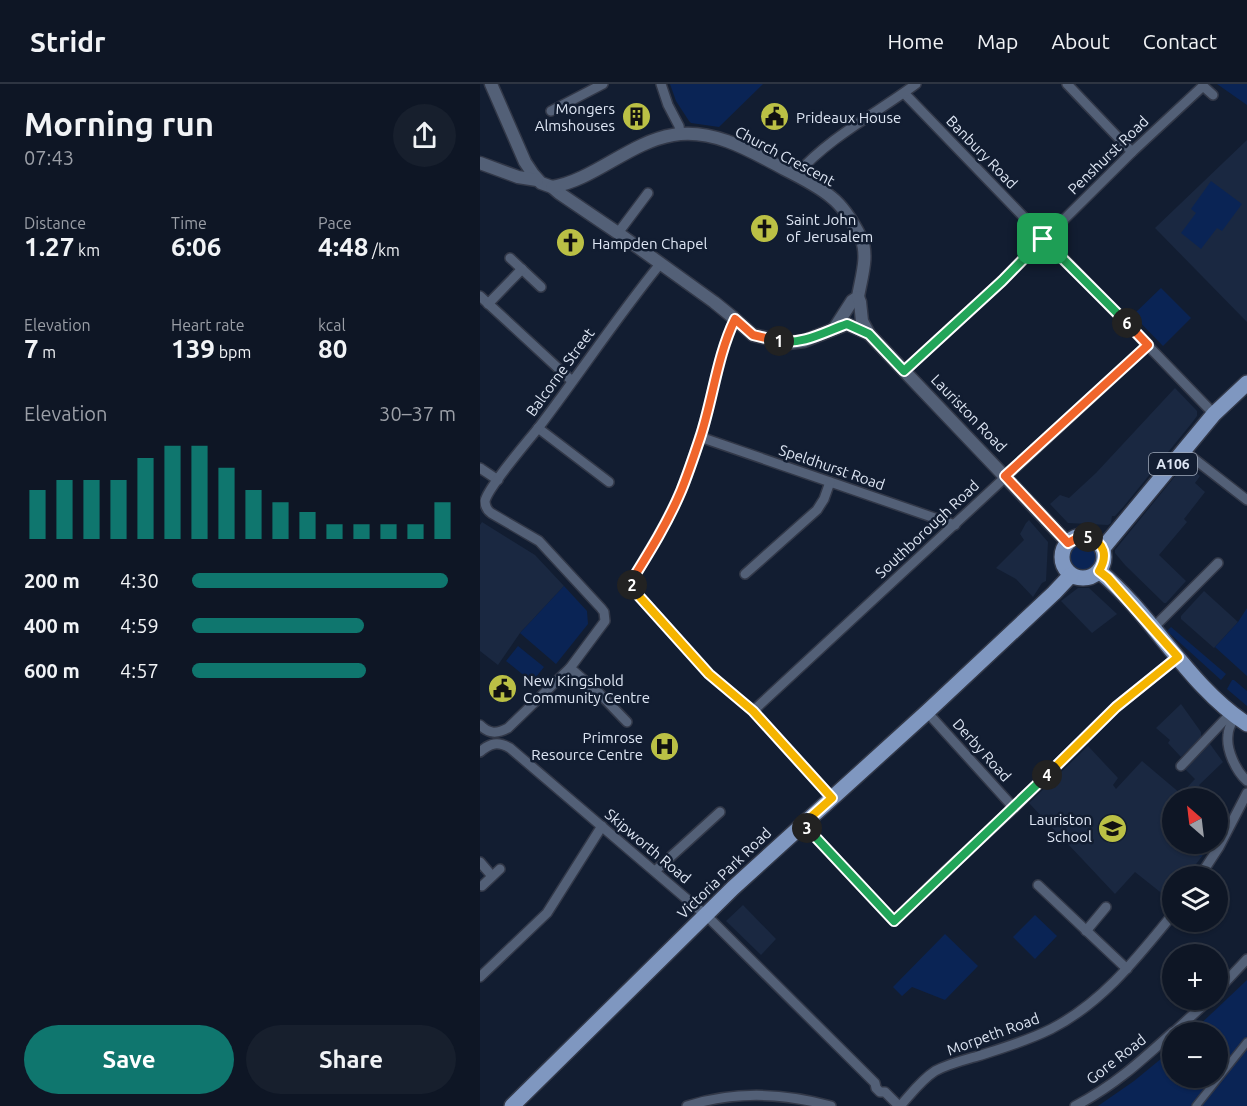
<!DOCTYPE html>
<html lang="en">
<head>
<meta charset="utf-8">
<style>
  :root { --surface:#0e1625; --page:#171f2d; --text:#f1f3f6; --muted:#9b9fa7; --line:#2e3542; --accent:#0f766e }
  body { margin:0; font-family:Ubuntu,sans-serif; background:var(--page); color:var(--text); height:100vh; display:flex; flex-direction:column; font-size:22px; white-space:nowrap }
  * { box-sizing:border-box; margin:0 }
  p { font-size:20px; color:var(--muted) }
  .icon { flex:none; width:33px; height:33px; fill:none; stroke:currentColor; stroke-width:2; stroke-linecap:round; stroke-linejoin:round }
  .map { position:relative; flex:1; overflow:hidden }
  .sheet { display:flex; flex-direction:column; background:var(--surface); width:480px }
  .sheet>* { flex:none }
  .needle { width:39px; rotate:332deg }
  .fabs { position:absolute; left:682px; top:704px; display:grid; gap:12px }
  .fabs a { display:grid; place-items:center; width:66px; height:66px; border-radius:50%; background:var(--surface); box-shadow:0 2px 4px #0004,0 0 0 2px var(--line); font-size:30px }
  .pin { position:absolute; display:grid; place-items:center; width:51px; height:51px; color:#fff; margin:-26px; border-radius:12px; box-shadow:0 3px 9px #0006 }
  .km { position:absolute; width:30px; height:30px; margin:-15px; border-radius:50%; background:#222; color:#fff; font-size:16px; line-height:30px; text-align:center }
  .round { display:grid; place-items:center; flex:none; width:63px; height:63px; border-radius:32px; background:var(--page) }
  .overview { display:flex; align-items:center; justify-content:space-between; height:102px; padding:0 24px }
  h1 { font-size:33px; font-weight:700; line-height:45px }
  .metrics { display:grid; grid-template-columns:repeat(3,1fr); gap:9px; height:102px; padding:6px 24px }
  .metrics div { display:grid; align-content:center }
  .metrics b { font-size:26px; font-weight:700 }
  .metrics small { font-size:16px; font-weight:400 }
  .metrics p { font-size:16px }
  .chart { height:168px; padding:12px 24px }
  .chart p { display:flex; justify-content:space-between }
  .chart svg { width:100%; height:108px; margin-top:6px; stroke:var(--accent); stroke-width:6 }
  .cta { display:flex; gap:12px; margin-top:auto; padding:12px 24px }
  .cta a { flex:1; height:69px; border-radius:36px; background:var(--accent); color:#fff; font-size:24px; font-weight:700; line-height:69px; text-align:center }
  .cta a+a { background:var(--page); color:var(--text) }
  ul { padding:0 24px; list-style:none; font-size:20px }
  li { display:grid; grid-template-columns:96px 72px 1fr; align-items:center; height:45px }
  li i { height:15px; border-radius:8px; background:var(--accent) }
  header { display:flex; align-items:center; gap:36px; box-sizing:border-box; height:84px; padding:0 30px; background:var(--surface); border-bottom:2px solid var(--line) }
  header strong { font-size:28px }
  nav { display:flex; gap:33px; margin-inline-start:auto; font-size:21px }
  main { display:flex; flex:1; min-height:0 }
  .map>svg:first-child { display:block }
  .built { fill:#1a2841 }
  .green { fill:#0a2455 }
  .lines { fill:none; stroke-linecap:round; stroke-linejoin:round }
  .pedestrian-casing { stroke:#323848; stroke-width:10 }
  .minor-casing { stroke:#323848; stroke-width:12 }
  .tertiary-casing { stroke:#323848; stroke-width:15 }
  .primary-casing { stroke:#323848; stroke-width:18 }
  .pedestrian { stroke:#536077; stroke-width:7 }
  .minor { stroke:#536077; stroke-width:9 }
  .tertiary { stroke:#536077; stroke-width:12 }
  .primary { stroke:#7f97c0; stroke-width:15 }
  .split-1-casing { stroke:#fff; stroke-width:12 }
  .split-2-casing { stroke:#fff; stroke-width:12 }
  .split-3-casing { stroke:#fff; stroke-width:12 }
  .split-4-casing { stroke:#fff; stroke-width:12 }
  .split-5-casing { stroke:#fff; stroke-width:12 }
  .split-6-casing { stroke:#fff; stroke-width:12 }
  .split-7-casing { stroke:#fff; stroke-width:12 }
  .split-1 { stroke:#22a559; stroke-width:8 }
  .split-2 { stroke:#f0652b; stroke-width:8 }
  .split-3 { stroke:#f5b400; stroke-width:8 }
  .split-4 { stroke:#22a559; stroke-width:8 }
  .split-5 { stroke:#f5b400; stroke-width:8 }
  .split-6 { stroke:#f0652b; stroke-width:8 }
  .split-7 { stroke:#22a559; stroke-width:8 }
  .labels { text-anchor:middle; dominant-baseline:central; stroke-width:5; stroke-linejoin:round; paint-order:stroke }
  .shield { fill:#121d31; stroke:#a1aaba; stroke-width:1.5 }
  .shield-label { font-size:14px; font-weight:bold; fill:#dee6f4 }
  .poi-label { font-size:15px; fill:#dee6f4; stroke:#121d31; text-anchor:start }
  .street-label { font-size:15px; fill:#dee6f4; stroke:#121d31 }
</style>
</head>
<body>
<header>
<strong>Stridr</strong>
<nav><a>Home</a><a>Map</a><a>About</a><a>Contact</a></nav>
</header>
<main>
<section class="sheet">
<div class="overview"><div><h1>Morning run</h1><p>07:43</p></div><a class="round"><svg class="icon" aria-label="share" viewBox="0 0 24 24"><path d="M12 15V3M7 8l5-5 5 5M5 13v7h14v-7"/></svg></a></div>
<div class="metrics">
<div><p>Distance</p><b>1.27<small> km</small></b></div>
<div><p>Time</p><b>6:06</b></div>
<div><p>Pace</p><b>4:48<small> /km</small></b></div>
</div>
<div class="metrics">
<div><p>Elevation</p><b>7<small> m</small></b></div>
<div><p>Heart rate</p><b>139<small> bpm</small></b></div>
<div><p>kcal</p><b>80</b></div>
</div>
<div class="chart"><p><span>Elevation</span>30–37 m</p>
<svg viewBox="0 0 160 44" preserveAspectRatio="none"><path d="M5 44V24M15 44V20M25 44V20M35 44V20M45 44V11M55 44V6M65 44V6M75 44V15M85 44V24M95 44V29M105 44V33M115 44V38M125 44V38M135 44V38M145 44V38M155 44V29"/></svg>
</div>
<ul>
<li><b>200 m</b>4:30<i style="width:97%"></i></li>
<li><b>400 m</b>4:59<i style="width:65%"></i></li>
<li><b>600 m</b>4:57<i style="width:66%"></i></li>
</ul>
<div class="cta"><a>Save</a><a>Share</a></div>
</section>
<div class="map">
<svg width="767" height="1022" viewBox="0 0 767 1022">
  <rect width="100%" height="100%" fill="#121d31"/>
  <g class="built">
    <polygon points="767,56 767,238 675,144"/>
    <polygon points="695,304 717,327 717,332 711,340 644,422 635,432 632,432 631,439 628,441 588,439 570,420 580,411 589,414 616,389"/>
    <polygon points="705,380 720,392 715,399 725,408 704,435 707,438 679,471 706,497 686,519 684,519 645,481 635,469 635,466"/>
    <polygon points="549,436 568,458 566,497 562,499 553,513 536,495 516,484 544,456 540,450 546,439"/>
    <polygon points="2,438 55,471 84,502 40,549 18,581 0,567 0,441"/>
    <polygon points="598,504 609,504 637,530 612,549 581,517"/>
    <polygon points="724,507 758,538 734,564 701,535 701,532"/>
    <polygon points="701,620 721,648 721,653 701,673 688,659 690,656 676,644"/>
    <polygon points="728,660 730,660 743,678 719,701 727,712 726,714 693,714 693,759 732,759 707,792 693,792 693,810 689,815 655,788 635,810 588,760 577,752 578,750 549,719 608,662 638,694 633,701 636,705 662,677 701,710 715,695 704,684"/>
    <polygon points="263,821 296,855 281,871 246,837"/>
  </g>
  <g class="green">
    <polygon points="190,0 283,0 239,43 211,39 209,37 196,17"/>
    <polygon points="737,0 767,0 767,21"/>
    <polygon points="731,97 762,120 742,147 737,144 721,165 701,149 716,129 711,125"/>
    <polygon points="681,204 711,234 683,262 653,231"/>
    <circle cx="603" cy="473" r="14"/>
    <polygon points="84,502 107,527 108,540 76,580 40,549"/>
    <polygon points="767,524 767,592 735,563 758,538"/>
    <polygon points="691,543 746,590 741,596 687,547"/>
    <polygon points="38,562 64,583 52,598 26,577"/>
    <polygon points="752,596 754,596 767,607 767,622 747,605"/>
    <polygon points="700,759 732,759 721,773 699,761"/>
    <polygon points="555,831 577,852 555,875 533,853"/>
    <polygon points="465,850 498,882 465,916 432,903 422,912 413,903"/>
    <polygon points="767,896 767,1022 618,1022 654,997 693,965 693,993 738,993 738,948 712,948"/>
  </g>
  <g class="lines">
    <defs>
      <polyline id="pedestrian" points="716,1022 767,958"/>
      <g id="minor">
        <polyline points="181,0 188,21 199,42 200,49"/>
        <polyline points="587,0 652,68"/>
        <path d="M424 9C527 116 630 223 734 330"/>
        <polyline points="71,27 123,0"/>
        <path d="M316 91C349 53 397 29 436 0"/>
        <polyline points="138,149 168,109"/>
        <polyline points="30,174 61,203"/>
        <polyline points="0,212 92,297"/>
        <polyline points="8,220 42,185"/>
        <path d="M255 235C237 273 233 315 220 354 214 372 208 390 201 407 188 438 169 467 152 496L153 505 158 511 229 590 273 627 352 714"/>
        <polyline points="424,287 522,197 652,68 723,2 733,11"/>
        <polyline points="58,344 129,398"/>
        <polyline points="220,353 475,441"/>
        <polyline points="704,367 767,416"/>
        <polyline points="0,384 18,396"/>
        <polyline points="265,490 337,426 344,415 350,398"/>
        <polyline points="673,544 738,479"/>
        <polyline points="90,584 120,610 147,638"/>
        <polyline points="273,627 668,261"/>
        <polyline points="447,628 534,724"/>
        <path d="M755 632C752 638 748 644 748 651 746 666 756 687 767 697"/>
        <path d="M0 641C9 650 17 650 28 644L90 584 125 537 124 528 121 524 59 457 11 429C7 426 5 423 5 417 8 403 48 357 59 343 100 289 137 233 180 180"/>
        <path d="M0 668C10 659 18 657 30 664L229 834 395 999 396 1004 400 1008H405L419 1022"/>
        <polyline points="701,682 751,629"/>
        <polyline points="323,740 414,837 461,791 534,724 636,623 698,573"/>
        <polyline points="0,778 12,792"/>
        <polyline points="175,787 240,728"/>
        <polyline points="720,792 739,763 767,709"/>
        <polyline points="558,801 647,885"/>
        <polyline points="2,802 20,785"/>
        <polyline points="606,847 626,823"/>
        <polyline points="0,893 67,829 122,742"/>
        <polyline points="738,906 767,875"/>
        <polyline points="694,948 730,915"/>
        <path d="M207 1022C254 1007 304 1009 351 1022"/>
        <path d="M420 1022C431 1010 441 996 455 987 468 980 484 976 498 972 523 964 547 957 571 945 622 919 657 874 693 830"/>
        <path d="M595 1022C634 1002 661 977 693 948"/>
      </g>
      <g id="tertiary">
        <polyline points="11,0 45,78 53,90 61,99 72,103 79,109 138,149 234,218 255,235 273,251 308,259 324,257 367,240 389,250"/>
        <polyline points="0,79 38,93 57,96"/>
        <path d="M72 103C114 96 150 58 193 51 233 44 271 67 304 85 320 93 338 102 351 113 364 123 374 140 381 154 389 172 381 194 378 213L372 217 354 245"/>
        <polyline points="378,213 380,218 382,237 389,250 588,459"/>
      </g>
      <g id="primary">
        <circle cx="603" cy="473" r="21"/>
        <polyline points="623,464 734,330 767,299"/>
        <path d="M619 487C673 531 708 602 767 640"/>
        <polyline points="32,1022 253,804 447,628 574,509 591,491"/>
      </g>
    </defs>
    <use href="#pedestrian" class="pedestrian-casing"/>
    <use href="#minor" class="minor-casing"/>
    <use href="#tertiary" class="tertiary-casing"/>
    <use href="#primary" class="primary-casing"/>
    <use href="#pedestrian" class="pedestrian"/>
    <use href="#minor" class="minor"/>
    <use href="#tertiary" class="tertiary"/>
    <use href="#primary" class="primary"/>
  </g>
  <g class="lines">
    <defs>
      <path id="split-1" d="M299 257C323 261 344 248 367 240L389 250 424 287 522 197 563 155"/>
      <path id="split-2" d="M152 501V496C170 467 188 438 201 407 208 390 214 372 220 354 233 315 237 272 255 235L273 251 299 257"/>
      <polyline id="split-3" points="152,501 158,511 229,590 273,627 352,714 323,740 327,744"/>
      <polyline id="split-4" points="327,744 414,837 567,691"/>
      <path id="split-5" d="M567 691 636 623 698 573 628 494 619 487C628 472 625 459 608 453"/>
      <polyline id="split-6" points="608,453 601,452 588,459 525,392 668,261 647,239"/>
      <polyline id="split-7" points="563,155 647,239"/>
    </defs>
    <use href="#split-1" class="split-1-casing"/>
    <use href="#split-2" class="split-2-casing"/>
    <use href="#split-3" class="split-3-casing"/>
    <use href="#split-4" class="split-4-casing"/>
    <use href="#split-5" class="split-5-casing"/>
    <use href="#split-6" class="split-6-casing"/>
    <use href="#split-7" class="split-7-casing"/>
    <use href="#split-1" class="split-1"/>
    <use href="#split-2" class="split-2"/>
    <use href="#split-3" class="split-3"/>
    <use href="#split-4" class="split-4"/>
    <use href="#split-5" class="split-5"/>
    <use href="#split-6" class="split-6"/>
    <use href="#split-7" class="split-7"/>
  </g>
  <defs>
    <symbol id="building-disc" viewBox="-11 -11 22 22"><circle r="9.5" fill="#bbc045" stroke="#121d31"/><path d="M-4-6H4V6H1V3H-1V6H-4ZM-2.5-4.3h1.7v1.8h-1.7ZM.8-4.3h1.7v1.8H.8ZM-2.5-1h1.7V.8h-1.7ZM.8-1h1.7V.8H.8Z" fill="#111"/></symbol>
    <symbol id="civic-disc" viewBox="-11 -11 22 22"><circle r="9.5" fill="#bbc045" stroke="#121d31"/><path d="M-.6-6.5H3V-4.5H.6V-3L4-1V1h2V6H-6V1h2V-1L-.6-3ZM-1.2 2.5V6h2.4V2.5Z" fill="#111"/></symbol>
    <symbol id="church-disc" viewBox="-11 -11 22 22"><circle r="9.5" fill="#bbc045" stroke="#121d31"/><path d="M-1.2-6h2.4v3.5h3.3v2.4h-3.3V6h-2.4V-.1h-3.3v-2.4h3.3Z" fill="#111"/></symbol>
    <symbol id="hospital-disc" viewBox="-11 -11 22 22"><circle r="9.5" fill="#bbc045" stroke="#121d31"/><path d="M-5-5h3v3.5h4V-5h3V5h-3V1.5h-4V5h-3Z" fill="#111"/></symbol>
    <symbol id="school-disc" viewBox="-11 -11 22 22"><circle r="9.5" fill="#bbc045" stroke="#121d31"/><path d="M0-5L7-2L0 1L-7-2ZM-4 1L0 2.5L4 1V4Q0 6-4 4Z" fill="#111"/></symbol>
  </defs>
  <g fill-rule="evenodd">
    <use href="#building-disc" x="140" y="16" width="33" height="33"/>
    <use href="#civic-disc" x="278" y="16" width="33" height="33"/>
    <use href="#church-disc" x="268" y="128" width="33" height="33"/>
    <use href="#church-disc" x="74" y="142" width="33" height="33"/>
    <use href="#civic-disc" x="6" y="588" width="33" height="33"/>
    <use href="#hospital-disc" x="168" y="646" width="33" height="33"/>
    <use href="#school-disc" x="616" y="728" width="33" height="33"/>
  </g>
  <g class="labels">
    <rect class="shield" x="669" y="369" width="48" height="22" rx="4.5"/>
    <g class="shield-label">
      <text x="693" y="380">A106</text>
    </g>
    <g class="poi-label">
      <text x="135" y="24" text-anchor="end">Mongers<tspan x="135" dy="17">Almshouses</tspan></text>
      <text x="316" y="33">Prideaux House</text>
      <text x="306" y="135">Saint John<tspan x="306" dy="17">of Jerusalem</tspan></text>
      <text x="112" y="159">Hampden Chapel</text>
      <text x="43" y="596">New Kingshold<tspan x="43" dy="17">Community Centre</tspan></text>
      <text x="163" y="653" text-anchor="end">Primrose<tspan x="163" dy="17">Resource Centre</tspan></text>
      <text x="612" y="735" text-anchor="end">Lauriston<tspan x="612" dy="17">School</tspan></text>
    </g>
    <g class="street-label">
      <text transform="translate(502 68) rotate(46)">Banbury Road</text>
      <text transform="translate(628 71) rotate(-44)">Penshurst Road</text>
      <text transform="translate(305 72) rotate(28)">Church Crescent</text>
      <text transform="translate(80 288) rotate(-54)">Balcorne Street</text>
      <text transform="translate(489 329) rotate(46)">Lauriston Road</text>
      <text transform="translate(352 383) rotate(19)">Speldhurst Road</text>
      <text transform="translate(447 445) rotate(-43)">Southborough Road</text>
      <text transform="translate(502 666) rotate(48)">Derby Road</text>
      <text transform="translate(168 762) rotate(40)">Skipworth Road</text>
      <text transform="translate(244 789) rotate(-44)">Victoria Park Road</text>
      <text transform="translate(513 950) rotate(-20)">Morpeth Road</text>
      <text transform="translate(636 975) rotate(-38)">Gore Road</text>
    </g>
  </g>
</svg>
<div class="fabs">
<a><svg class="needle" viewBox="-14 -14 28 28"><path d="M0-13l5 13h-10z" fill="#e53935"/><path d="M0 13l5-13h-10z" fill="#9b9fa7"/></svg></a>
<a><svg class="icon" aria-label="layers" viewBox="0 0 24 24"><path d="M12 4l9 5-9 5-9-5zM3 14l9 5 9-5"/></svg></a>
<a>+</a>
<a>−</a>
</div>
<div class="pin" style="left:563px;top:155px;background:#1e9e55"><svg class="icon" aria-label="arrive" viewBox="0 0 24 24"><path d="M6 21V4h12l-3 4 3 4H6"/></svg></div>
<b class="km" style="left:299px;top:257px">1</b>
<b class="km" style="left:152px;top:501px">2</b>
<b class="km" style="left:327px;top:744px">3</b>
<b class="km" style="left:567px;top:691px">4</b>
<b class="km" style="left:608px;top:453px">5</b>
<b class="km" style="left:647px;top:239px">6</b>
</div>
</main>
</body>
</html>
